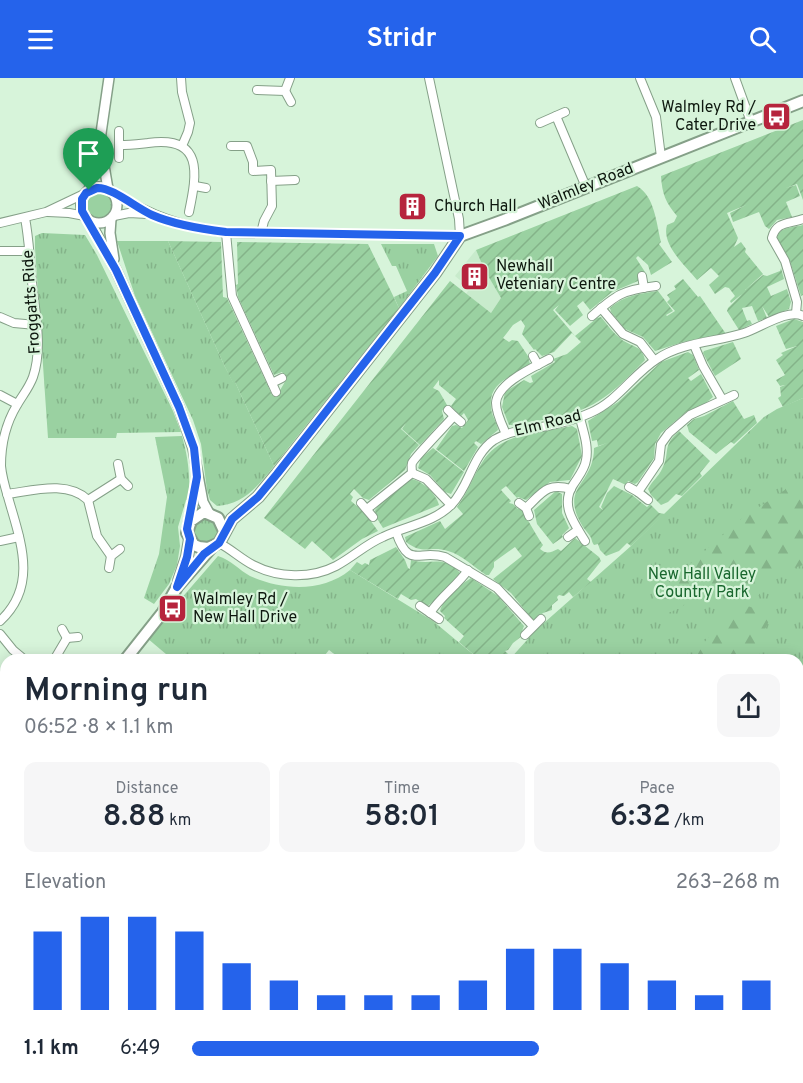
<!DOCTYPE html>
<html lang="en">
<head>
<meta charset="utf-8">
<style>
  :root { --surface:#fff; --page:#f6f6f7; --text:#1f2937; --muted:#747a83; --accent:#2563eb }
  body { margin:0; font-family:Overpass,sans-serif; background:var(--page); color:var(--text); height:100vh; display:flex; flex-direction:column; font-size:22px; white-space:nowrap }
  * { box-sizing:border-box; margin:0 }
  p { font-size:20px; color:var(--muted) }
  .icon { flex:none; width:33px; height:33px; fill:none; stroke:currentColor; stroke-width:2; stroke-linecap:round; stroke-linejoin:round }
  .map { position:relative; flex:1; overflow:hidden }
  .side { position:absolute; left:0px; top:576px; width:804px; height:429px; display:flex; flex-direction:column; background:var(--surface); border-radius:18px 18px 0 0; box-shadow:0 3px 15px #0003 }
  .side>* { flex:none }
  .pin { position:absolute; display:grid; place-items:center; width:51px; height:51px; color:#fff; margin:-62px -26px; border-radius:50% 50% 50% 0; rotate:-45deg; box-shadow:0 0 6px #0007 }
  .pin .icon { rotate:45deg }
  .round { display:grid; place-items:center; flex:none; width:63px; height:63px; border-radius:12px; background:var(--page) }
  .summary { display:flex; align-items:center; justify-content:space-between; height:102px; padding:0 24px }
  h1 { font-size:33px; font-weight:600; line-height:45px }
  .figures { display:grid; grid-template-columns:repeat(3,1fr); gap:9px; height:102px; padding:6px 24px }
  .figures div { display:grid; align-content:center; border-radius:12px; background:var(--page); text-align:center }
  .figures b { font-size:30px; font-weight:600 }
  .figures small { font-size:16px; font-weight:400 }
  .figures p { font-size:16px }
  .chart { height:168px; padding:12px 24px }
  .chart p { display:flex; justify-content:space-between }
  .chart svg { width:100%; height:108px; margin-top:6px; stroke:var(--accent); stroke-width:6 }
  ul { padding:0 24px; list-style:none; font-size:20px }
  li { display:grid; grid-template-columns:96px 72px 1fr; align-items:center; height:45px }
  li i { height:15px; border-radius:8px; background:var(--accent) }
  header { display:flex; justify-content:space-between; align-items:center; height:78px; padding:0 24px; background:var(--accent); color:#fff; font-size:27px; font-weight:600 }
  .map>svg:first-child { display:block }
  .built { fill:#c8ebcc }
  .grass { fill:url(#grass-tufts) }
  .forest { fill:url(#forest-firs) }
  .garden { fill:url(#garden-furrows) }
  .lines { fill:none; stroke-linecap:round; stroke-linejoin:round }
  .minor-casing { stroke:#85a088; stroke-width:10 }
  .tertiary-casing { stroke:#85a088; stroke-width:12 }
  .secondary-casing { stroke:#85a088; stroke-width:14 }
  .minor { stroke:#fff; stroke-width:8 }
  .tertiary { stroke:#fff; stroke-width:9 }
  .secondary { stroke:#fff; stroke-width:10 }
  .route-casing { stroke:#fff; stroke-width:12 }
  .route { stroke:#2563eb; stroke-width:8 }
  .labels { text-anchor:middle; dominant-baseline:central; stroke-width:4.5; stroke-linejoin:round; paint-order:stroke }
  .poi-label { font-size:16px; fill:#0d170e; stroke:#d7f4da; text-anchor:start }
  .street-label { font-size:16px; fill:#0d170e; stroke:#d7f4da }
  .park-label { font-size:16px; fill:#19672e; stroke:#d7f4da }
</style>
</head>
<body>
<header><svg class="icon" aria-label="menu" viewBox="0 0 24 24"><path d="M4 6h16M4 12h16M4 18h16"/></svg>Stridr<svg class="icon" aria-label="search" viewBox="0 0 24 24"><circle cx="10" cy="10" r="6"/><path d="M15 15l6 6"/></svg></header>
<div class="map">
<svg width="803" height="1005" viewBox="0 0 803 1005">
  <defs>
    <pattern id="grass-tufts" width="24" height="20" patternUnits="userSpaceOnUse" patternTransform="scale(1.5)"><rect width="24" height="20" fill="#9ad1a1"/><path d="M3 7l-1-3M5 7V3M7 7l1-3M15 17l-1-3M17 17v-4M19 17l1-3" fill="none" stroke="#84b389"/></pattern>
    <pattern id="forest-firs" width="22" height="20" patternUnits="userSpaceOnUse" patternTransform="scale(1.5)"><rect width="22" height="20" fill="#9ad1a1"/><path d="M5 1l3.5 6h-7zM16 11l3.5 6h-7z" fill="#84b389"/></pattern>
    <pattern id="garden-furrows" width="10" height="10" patternUnits="userSpaceOnUse" patternTransform="scale(1.5)"><rect width="10" height="10" fill="#9ad1a1"/><path d="M-1 1l2-2M0 10L10 0M9 11l2-2" fill="none" stroke="#84b389"/></pattern>
  </defs>
  <rect width="100%" height="100%" fill="#d7f4da"/>
  <polygon class="built" points="476,172 484,191 501,220 491,235 466,216 470,210 455,198"/>
  <g class="grass">
    <circle cx="99" cy="127" r="13"/>
    <polygon points="42,155 85,157 97,177 173,333 181,354 117,355 116,360 48,360 35,170 35,158"/>
    <path d="M117 163H168L225 289 233 304H235L274 388C258 408 244 426 217 428L210 422 207 412 201 366 193 342 135 218Z"/>
    <polygon points="381,166 434,166 438,178 399,230 394,219 407,213 396,188 392,188"/>
    <polygon points="803,320 803,714 798,711 798,582 509,582 536,552 631,468 764,339 777,331"/>
    <path d="M182 358C188 379 191 400 188 422H186L178 449 180 468 177 487 169 506 154 526 144 520 159 476 167 419 155 359Z"/>
    <circle cx="206" cy="453" r="12"/>
    <path d="M218 478C231 482 239 492 250 498 281 512 322 515 350 492L433 543 480 582H342L329 572 321 582H173L147 560Z"/>
    <polygon points="803,881 803,1005 357,1005 350,999 798,999 798,891"/>
  </g>
  <g class="forest">
    <path d="M803 400V487L778 495 760 509 759 517H750L746 505C730 508 713 511 699 518 687 525 678 532 665 536L653 522 655 517 741 441Z"/>
    <polygon points="744,527 754,530 769,543 750,582 688,582 734,532"/>
    <polygon points="73,999 219,999 216,1005 70,1005"/>
  </g>
  <g class="garden">
    <path d="M803 42V122L797 106 786 110 796 107 800 118 786 124 792 139 777 142 769 151 765 148 759 134 733 144 730 135 746 127 727 135 738 160 734 169 741 164 746 171 745 174 763 196 745 212 763 197 767 198 780 193 781 190 784 201 767 209 771 218 787 211 791 224 789 231 769 239 762 228 767 240 758 243 752 228 742 230 747 243 750 242 752 246 739 252 727 233 728 230 742 216 731 225 730 223 735 218 729 210 725 209 715 216 709 207 719 198 711 190 697 202C686 188 661 167 667 147L674 144 677 138C666 125 662 116 661 98Z"/>
    <path d="M637 108C655 119 656 144 661 164L659 166 672 184 651 197 648 187 638 178 636 180 645 194 638 196V203L612 214 590 232 583 223 577 228 583 237 570 248 555 232 559 227 553 232 575 258 597 240 601 239C607 246 613 255 621 261 631 269 642 267 645 282 610 318 593 334 542 342 531 344 520 348 509 347L502 329 505 314 524 302 530 305 533 304 531 298 555 284 553 281 567 276 581 264 572 255 554 274 542 278 535 271 534 272 522 256 525 248 521 242 513 247 503 260 509 264 512 262 518 263 528 278 530 286C514 299 488 303 491 329 491 337 497 344 498 352L481 366 476 363 474 365 478 369 464 393 436 371 452 348 456 347 462 350 468 342 464 335 461 338 451 328 456 321 439 307V302L433 310 439 313 447 327 442 333 444 341 420 367 402 351 406 345 401 351 419 367 411 376 405 392 369 422 363 420 354 411 350 416 353 419 351 423 365 435 378 453 362 461 333 482 312 463 305 471 264 440 450 203 491 235 501 220 484 191 476 172Z"/>
    <path d="M803 147V217L801 218 790 183 777 160C780 148 793 150 803 147Z"/>
    <polygon points="168,163 221,164 223,219 227,220 272,317 279,314 286,302 282,294 274,297 238,219 236,207 238,206 237,164 368,166 399,230 274,388 235,304 233,305 225,289"/>
    <path d="M683 201 698 219 700 218 726 256 683 264 655 273 643 259 625 251 611 234 610 230C624 217 640 216 658 213L673 233 666 237 667 238 675 233 667 224 670 221 667 217 676 211 674 208Z"/>
    <polygon points="794,241 803,244 803,320 783,329 778,320 781,318 780,309 785,307 780,308 776,302 785,297 776,282 783,277 781,275 797,268 786,271 776,248"/>
    <polygon points="733,264 741,281 715,298 703,275 704,273"/>
    <path d="M688 274 693 277 699 292 688 300 691 303 701 296 713 319 701 329 686 334 661 355 655 366 654 380 638 404 635 406 628 403 626 407 613 401 599 429 603 432 601 429 607 415 614 408 632 417 647 429 650 426 659 435 665 436 631 468 627 465 619 473 606 478 600 472 598 466 594 467C592 465 592 462 591 460 590 457 585 452 583 449 558 408 594 408 594 370L607 365 598 368 597 362 592 363 588 343 618 324 661 284Z"/>
    <polygon points="733,323 744,341 754,337 757,345 734,366 731,364 716,376 689,354 687,347 694,341 704,338"/>
    <path d="M572 348 577 351 582 378 570 402 550 404 526 422 518 419 517 420 506 408 501 412 511 423 509 425 513 426 518 431 520 430C528 441 534 454 543 467L540 471C547 477 551 474 558 471L561 473 575 460 599 479 601 483 587 501 591 504 573 519 569 514 564 518 559 517 557 519 558 522 552 527V532L543 535 536 541H532L511 515 493 501 522 478 515 469 494 484V489L489 497H486C474 489 462 477 448 473 429 467 425 478 406 464L405 459 440 443 445 451 463 436 457 429C468 415 473 398 483 383 501 354 541 355 572 348Z"/>
    <path d="M679 353 710 383 700 395 702 398 682 418 676 416 668 424 661 427 651 417 648 411C652 403 659 398 662 391 671 374 661 369 679 353Z"/>
    <polygon points="433,370 464,394 451,416 445,414 430,397 418,390 421,380"/>
    <path d="M412 401C424 404 436 416 439 427L383 450 376 439 375 432 383 422Z"/>
    <polygon points="556,413 562,416 562,435 569,450 562,457 563,459 553,466 537,446 534,432"/>
    <path d="M396 469 405 482 408 490 410 491 411 482C431 488 444 476 460 495 455 502 433 526 427 528L416 521 411 522 401 516 398 521 350 492 357 484 362 487 365 485 369 487 370 482Z"/>
    <path d="M471 500 498 518 524 548 521 556 522 558 513 565 508 572 505 573 511 579 509 582H480L459 564 464 558 444 540 445 538 440 533C443 521 460 507 471 500Z"/>
  </g>
  <g class="lines">
    <defs>
      <g id="minor">
        <polyline points="181,0 182,14 190,45 188,54 182,68"/>
        <polyline points="640,0 656,39 661,79"/>
        <polyline points="735,0 751,44"/>
        <polyline points="257,12 285,13 291,24"/>
        <polyline points="285,13 290,0"/>
        <polyline points="556,38 586,109"/>
        <polyline points="540,45 565,34"/>
        <path d="M119 67C130 67 138 66 148 65 204 57 197 96 189 134"/>
        <polyline points="231,68 247,68 253,84 253,93 271,92 272,128 264,143 261,155"/>
        <polyline points="119,80 119,53"/>
        <polyline points="271,103 295,102"/>
        <polyline points="195,108 206,110"/>
        <path d="M113 115C152 137 181 149 226 155L460 158 459 141 429 0"/>
        <polyline points="48,134 69,135 85,138"/>
        <polyline points="114,138 129,135 147,136"/>
        <polyline points="0,145 46,134 86,115"/>
        <polyline points="226,155 232,218 276,314"/>
        <polyline points="0,173 29,173"/>
        <polyline points="642,198 644,210"/>
        <polyline points="601,230 623,256 640,264 654,282"/>
        <path d="M796 235 797 224 785 183 772 160C776 143 789 146 803 141"/>
        <path d="M592 238C616 217 622 212 656 208"/>
        <polyline points="0,239 14,245 36,247"/>
        <polyline points="694,267 703,288 722,321"/>
        <polyline points="533,278 538,287"/>
        <polyline points="272,305 282,300"/>
        <polyline points="0,317 17,326"/>
        <polyline points="454,338 461,344"/>
        <path d="M580 340C583 353 589 368 586 382 585 391 578 399 573 407 560 427 574 445 585 463"/>
        <path d="M506 356C502 347 496 335 496 325 497 305 534 289 549 281"/>
        <polyline points="118,386 121,401 128,408"/>
        <path d="M412 395C412 391 411 388 412 385 414 380 448 345 454 338L448 332"/>
        <polyline points="629,409 638,414 648,422"/>
        <polyline points="638,414 659,383 661,366 669,355 690,337 734,317"/>
        <path d="M7 416C32 413 67 402 88 422L97 458 111 478"/>
        <polyline points="88,422 121,401"/>
        <polyline points="361,425 373,439"/>
        <polyline points="519,425 526,430 529,438"/>
        <path d="M526 430C542 415 547 404 571 411"/>
        <polyline points="367,431 412,395 426,401 451,427"/>
        <path d="M396 454C409 492 418 471 445 479L497 510 533 548"/>
        <polyline points="568,459 578,452"/>
        <polyline points="0,463 19,459"/>
        <path d="M219 465C231 471 241 481 253 487 278 500 311 501 336 488 353 479 366 466 383 459 405 448 434 445 452 426 470 407 472 377 494 362 510 352 529 352 547 348 562 345 577 341 590 335 618 323 632 297 657 281 682 264 716 264 744 255 760 250 788 230 803 238"/>
        <polyline points="109,490 111,478 120,471"/>
        <polyline points="420,528 439,541"/>
        <path d="M430 535C441 518 457 508 468 492"/>
        <path d="M0 543C39 507 20 462 8 419 5 409 2 399 1 388 1 367 6 345 17 327 22 318 29 310 33 299 43 270 35 234 32 204 30 183 29 161 25 140"/>
        <polyline points="62,551 67,560 78,559"/>
        <polyline points="0,556 13,572 25,582"/>
        <polyline points="525,557 541,541"/>
        <polyline points="54,582 67,560"/>
        <polyline points="0,629 6,636"/>
        <polyline points="2,654 6,640"/>
        <polyline points="0,797 6,800"/>
        <polyline points="36,999 43,1005"/>
        <polyline points="279,999 287,1005"/>
        <polyline points="56,1005 62,999"/>
      </g>
      <g id="tertiary">
        <polyline points="101,70 108,111"/>
        <circle cx="99" cy="127" r="18"/>
        <polyline points="89,112 100,62 109,0"/>
        <polyline points="111,141 110,155 114,181"/>
        <polyline points="89,142 116,192 179,329 193,370 203,424 209,435"/>
        <polyline points="188,447 197,405"/>
      </g>
      <g id="secondary">
        <polyline points="224,453 218,440 204,434 191,443 187,455 194,467 199,469 208,470 219,465 232,441 258,419 277,396 435,195 460,158 504,142 803,23"/>
        <polyline points="179,503 187,479 190,461"/>
        <polyline points="125,582 163,534 177,509 212,469"/>
        <polyline points="0,747 6,740"/>
      </g>
    </defs>
    <use href="#minor" class="minor-casing"/>
    <use href="#tertiary" class="tertiary-casing"/>
    <use href="#secondary" class="secondary-casing"/>
    <use href="#minor" class="minor"/>
    <use href="#tertiary" class="tertiary"/>
    <use href="#secondary" class="secondary"/>
  </g>
  <g class="lines">
    <defs>
      <path id="route" d="M97 110C112 109 136 130 152 137 175 147 201 151 226 154L460 158 435 195 277 396 258 419 232 441 219 465 204 476 177 509 187 479 190 461 187 451 197 399 194 370 179 329 116 192 82 133V121L86 115Z"/>
    </defs>
    <use href="#route" class="route-casing"/>
    <use href="#route" class="route"/>
  </g>
  <defs>
    <symbol id="bus-square" viewBox="-11 -11 22 22"><rect x="-9" y="-9" width="18" height="18" rx="4" fill="#b6243d" stroke="#d7f4da"/><path d="M-5-6H5V4H4V6H2V4H-2V6H-4V4H-5ZM-3.5-4V0h7V-4ZM-3.5 1.2v1.5H-2V1.2ZM2 1.2v1.5H3.5V1.2Z" fill="#fff"/></symbol>
    <symbol id="building-square" viewBox="-11 -11 22 22"><rect x="-9" y="-9" width="18" height="18" rx="4" fill="#b6243d" stroke="#d7f4da"/><path d="M-4-6H4V6H1V3H-1V6H-4ZM-2.5-4.3h1.7v1.8h-1.7ZM.8-4.3h1.7v1.8H.8ZM-2.5-1h1.7V.8h-1.7ZM.8-1h1.7V.8H.8Z" fill="#fff"/></symbol>
  </defs>
  <g fill-rule="evenodd">
    <use href="#bus-square" x="760" y="22" width="33" height="33"/>
    <use href="#building-square" x="396" y="112" width="33" height="33"/>
    <use href="#building-square" x="458" y="182" width="33" height="33"/>
    <use href="#bus-square" x="156" y="514" width="33" height="33"/>
  </g>
  <g class="labels">
    <g class="poi-label">
      <text x="756" y="30" text-anchor="end">Walmley Rd /<tspan x="756" dy="18">Cater Drive</tspan></text>
      <text x="434" y="129">Church Hall</text>
      <text x="496" y="189">Newhall<tspan x="496" dy="18">Veteniary Centre</tspan></text>
      <text x="193" y="522">Walmley Rd /<tspan x="193" dy="18">New Hall Drive</tspan></text>
    </g>
    <g class="street-label">
      <text transform="translate(586 109) rotate(-22)">Walmley Road</text>
      <text transform="translate(32 224) rotate(-94)">Froggatts Ride</text>
      <text transform="translate(548 346) rotate(-14)">Elm Road</text>
    </g>
    <g class="park-label">
      <text x="702" y="497">New Hall Valley<tspan x="702" dy="18">Country Park</tspan></text>
    </g>
  </g>
</svg>
<div class="pin" style="left:89px;top:112px;background:#1e9e55"><svg class="icon" aria-label="arrive" viewBox="0 0 24 24"><path d="M6 21V4h12l-3 4 3 4H6"/></svg></div>
<section class="side">
<div class="summary"><div><h1>Morning run</h1><p>06:52 · 8 × 1.1 km</p></div><a class="round"><svg class="icon" aria-label="share" viewBox="0 0 24 24"><path d="M12 15V3M7 8l5-5 5 5M5 13v7h14v-7"/></svg></a></div>
<div class="figures">
<div><p>Distance</p><b>8.88<small> km</small></b></div>
<div><p>Time</p><b>58:01</b></div>
<div><p>Pace</p><b>6:32<small> /km</small></b></div>
</div>
<div class="chart"><p><span>Elevation</span>263–268 m</p>
<svg viewBox="0 0 160 44" preserveAspectRatio="none"><path d="M5 44V12M15 44V6M25 44V6M35 44V12M45 44V25M55 44V32M65 44V38M75 44V38M85 44V38M95 44V32M105 44V19M115 44V19M125 44V25M135 44V32M145 44V38M155 44V32"/></svg>
</div>
<ul>
<li><b>1.1 km</b>6:49<i style="width:59%"></i></li>
</ul>
</section>
</div>
</body>
</html>
